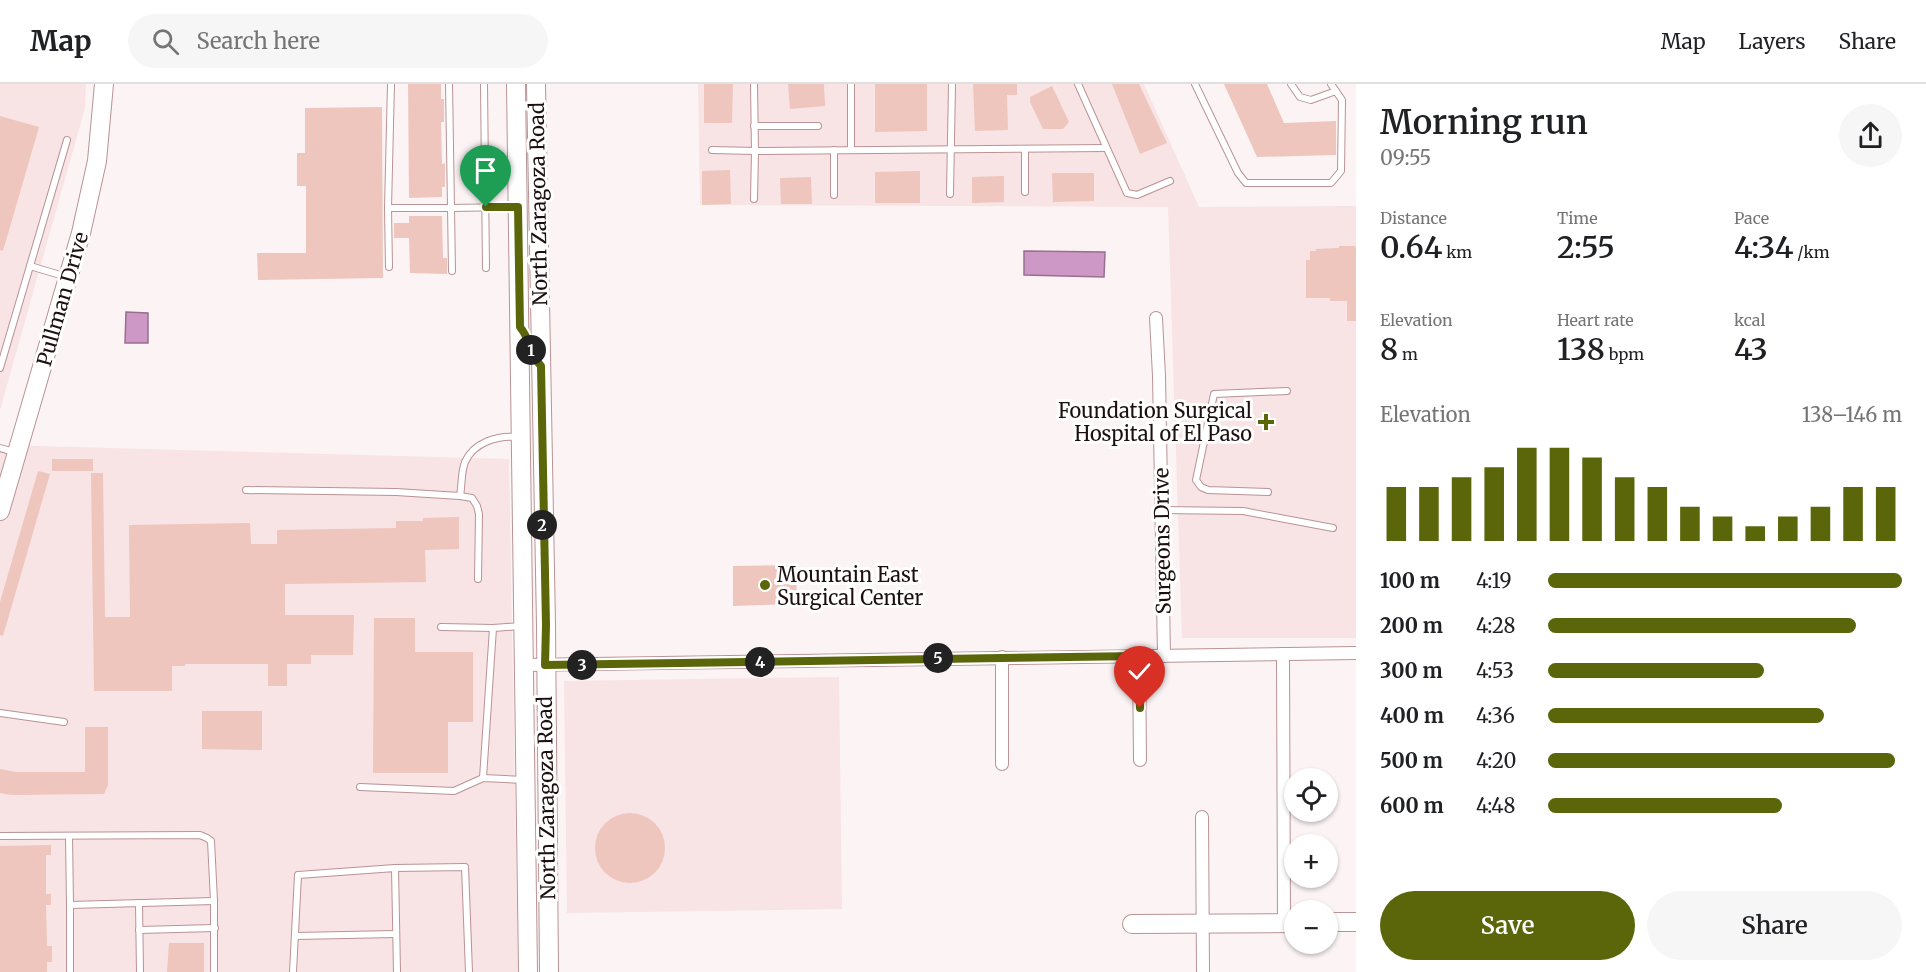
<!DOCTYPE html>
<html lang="en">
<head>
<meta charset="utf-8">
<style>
  :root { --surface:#fff; --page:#f6f6f6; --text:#202124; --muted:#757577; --line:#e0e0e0; --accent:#5b660a }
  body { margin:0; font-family:Merriweather,serif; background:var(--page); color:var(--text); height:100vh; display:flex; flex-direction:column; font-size:22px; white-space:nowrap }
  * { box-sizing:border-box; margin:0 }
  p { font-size:20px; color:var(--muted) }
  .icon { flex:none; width:33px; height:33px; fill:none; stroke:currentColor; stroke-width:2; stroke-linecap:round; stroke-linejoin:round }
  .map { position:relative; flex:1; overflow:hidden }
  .details { display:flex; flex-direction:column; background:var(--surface); width:570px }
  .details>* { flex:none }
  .buttons { position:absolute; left:1284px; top:684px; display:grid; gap:12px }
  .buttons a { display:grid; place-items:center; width:54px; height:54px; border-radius:50%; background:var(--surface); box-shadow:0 2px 4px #0004; font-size:30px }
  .pin { position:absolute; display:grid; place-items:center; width:51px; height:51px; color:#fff; margin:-62px -26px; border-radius:50% 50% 50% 0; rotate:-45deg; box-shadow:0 0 6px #0007 }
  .pin .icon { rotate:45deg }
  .km { position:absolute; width:30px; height:30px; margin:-15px; border-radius:50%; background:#222; color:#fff; font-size:16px; line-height:30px; text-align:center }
  .round { display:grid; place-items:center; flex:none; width:63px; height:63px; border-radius:32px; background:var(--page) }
  .summary { display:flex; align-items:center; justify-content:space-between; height:102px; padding:0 24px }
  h1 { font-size:33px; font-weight:600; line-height:45px }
  .stats { display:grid; grid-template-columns:repeat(3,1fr); gap:9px; height:102px; padding:6px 24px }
  .stats div { display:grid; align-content:center }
  .stats b { font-size:30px; font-weight:600 }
  .stats small { font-size:16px; font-weight:400 }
  .stats p { font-size:16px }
  .chart { height:168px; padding:12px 24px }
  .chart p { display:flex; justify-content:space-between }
  .chart svg { width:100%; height:108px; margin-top:6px; stroke:var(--accent); stroke-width:6 }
  .cta { display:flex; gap:12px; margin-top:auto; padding:12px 24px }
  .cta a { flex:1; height:69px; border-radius:36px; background:var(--accent); color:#fff; font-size:24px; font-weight:600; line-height:69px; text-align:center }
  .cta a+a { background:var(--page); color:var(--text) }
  ul { padding:0 24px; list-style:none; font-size:20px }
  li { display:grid; grid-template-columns:96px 72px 1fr; align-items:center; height:45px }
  li i { height:15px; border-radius:8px; background:var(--accent) }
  header { display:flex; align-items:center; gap:36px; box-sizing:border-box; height:84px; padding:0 30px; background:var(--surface); border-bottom:2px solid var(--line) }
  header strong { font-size:28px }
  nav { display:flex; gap:33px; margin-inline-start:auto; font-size:21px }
  .search { width:420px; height:54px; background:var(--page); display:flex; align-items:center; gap:15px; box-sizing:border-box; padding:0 21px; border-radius:33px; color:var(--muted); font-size:22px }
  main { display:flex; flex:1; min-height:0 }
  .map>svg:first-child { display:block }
  .built { fill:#f8e3e5 }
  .water { fill:#cd98c5; stroke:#986f8f; stroke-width:1.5 }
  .building { fill:#eec6bd }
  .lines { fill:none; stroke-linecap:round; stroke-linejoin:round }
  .lane-casing { stroke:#b99395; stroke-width:8 }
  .street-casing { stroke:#b99395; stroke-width:14 }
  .secondary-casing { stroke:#b99395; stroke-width:20 }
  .lane { stroke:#fff; stroke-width:6 }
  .street { stroke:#fff; stroke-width:12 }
  .secondary { stroke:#fff; stroke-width:18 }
  .route-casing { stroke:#fff; stroke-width:12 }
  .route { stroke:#5b660a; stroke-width:8 }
  .poi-dot { fill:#5b660a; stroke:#fff; stroke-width:2 }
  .labels { text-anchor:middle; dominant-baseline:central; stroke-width:6; stroke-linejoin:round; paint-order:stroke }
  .street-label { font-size:20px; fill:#1d0f10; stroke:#fff }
  .poi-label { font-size:20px; fill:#1d0f10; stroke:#fff; text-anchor:end }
</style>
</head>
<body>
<header>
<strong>Map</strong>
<div class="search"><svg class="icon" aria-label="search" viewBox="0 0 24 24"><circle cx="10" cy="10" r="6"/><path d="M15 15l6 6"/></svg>Search here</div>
<nav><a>Map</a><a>Layers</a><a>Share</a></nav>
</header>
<main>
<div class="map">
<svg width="1356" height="888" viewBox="0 0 1356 888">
  <rect width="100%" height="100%" fill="#fcf4f4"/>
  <g class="built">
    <polygon points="0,0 86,0 85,24 0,326"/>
    <polygon points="698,0 1144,0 1199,123 1356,122 1356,554 1182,554 1168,123 700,121"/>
    <polygon points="0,361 509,375 518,888 0,888"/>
    <polygon points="839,593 842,825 567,829 564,597"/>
  </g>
  <g class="water">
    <polygon points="1024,167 1105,168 1104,193 1024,191"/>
    <polygon points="126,228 148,229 148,259 125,259"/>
  </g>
  <g class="building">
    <polygon points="408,0 441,0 441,15 444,15 444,38 441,38 442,80 445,79 445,103 442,103 442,113 409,114"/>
    <polygon points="704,0 733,0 732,39 704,39"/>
    <polygon points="788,0 824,0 825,22 790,25"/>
    <polygon points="875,0 927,0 927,47 875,48"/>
    <polygon points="973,0 1017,0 1017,11 1007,11 1008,46 975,47"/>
    <polygon points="1112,0 1139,0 1167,59 1140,70"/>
    <polygon points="1224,0 1267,0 1284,39 1336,37 1336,71 1257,73"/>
    <polygon points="1052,2 1069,38 1063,45 1043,45 1030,18 1030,13"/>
    <polygon points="382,23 383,194 258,196 257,169 306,169 306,102 297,102 297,69 305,69 305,24"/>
    <polygon points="0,32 39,43 3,167 0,166"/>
    <polygon points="730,86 731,120 702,121 702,87"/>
    <polygon points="920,87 920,119 875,119 875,88"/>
    <polygon points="1052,89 1094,89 1094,117 1053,118"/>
    <polygon points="1004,92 1004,118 972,119 972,93"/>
    <polygon points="811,93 812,120 781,120 780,94"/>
    <polygon points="409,132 442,132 443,174 447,174 447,190 410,189 409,154 394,154 394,139 409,139"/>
    <polygon points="1339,162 1355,162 1356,164 1356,237 1347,237 1347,217 1330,217 1330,214 1306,214 1306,176 1310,176 1310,167 1316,167 1316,165 1339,164"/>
    <rect x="52" y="375" width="41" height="12"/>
    <polygon points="38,387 50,390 3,552 0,551 0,518"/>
    <polygon points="91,389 103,389 105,533 130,533 129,441 250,439 251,460 277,460 277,446 396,444 396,437 423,437 423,434 459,433 459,465 425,466 426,498 285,500 285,531 354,531 353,571 311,571 311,580 287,580 287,602 268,602 268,580 185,580 185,582 172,582 172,607 94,607"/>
    <polygon points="796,481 797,520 733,522 733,482"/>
    <polygon points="374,534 415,534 415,568 473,568 473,638 448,638 448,689 373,689"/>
    <polygon points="202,627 262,627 262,666 202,665"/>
    <polygon points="85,643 108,643 108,701 104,710 11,711 0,709 0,685 16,688 85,688"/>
    <circle cx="630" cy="764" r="35"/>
    <polygon points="51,761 51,771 46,771 46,810 51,810 51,821 46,821 47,862 52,862 52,878 47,878 47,888 0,888 0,762"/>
    <polygon points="169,859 204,859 204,888 167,888"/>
  </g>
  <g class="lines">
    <defs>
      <g id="lane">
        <polyline points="449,0 451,124 517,123"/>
        <polyline points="484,0 486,184"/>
        <polyline points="754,0 755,67 1106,64"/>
        <polyline points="851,0 851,66"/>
        <polyline points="1078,0 1127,109 1137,111 1170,97"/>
        <polyline points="1195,0 1238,89 1246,99 1331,99 1341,87 1342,16 1331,0"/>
        <polyline points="1291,0 1300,13 1311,16 1336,7"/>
        <polyline points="754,42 818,42"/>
        <polyline points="712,66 755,67 754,115"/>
        <polyline points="1025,108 1025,65"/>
        <polyline points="950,110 952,0"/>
        <polyline points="834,111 834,66"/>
        <polyline points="388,124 391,0"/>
        <polyline points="30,182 67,193"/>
        <polyline points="389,183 388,124 451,124 452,187"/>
        <polyline points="0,284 67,56"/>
        <polyline points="0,364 14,368"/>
        <path d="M246 406 396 408 460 412C462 401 461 388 465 378 474 358 498 351 518 353"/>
        <polyline points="1268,408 1208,406 1201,403 1196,396 1214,310 1287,307"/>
        <polyline points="460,412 472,414 477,422 479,430 478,495"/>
        <polyline points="1161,426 1243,427 1333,444"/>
        <polyline points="441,543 493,544 520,542"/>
        <polyline points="0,629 64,638"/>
        <polyline points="483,694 493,544"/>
        <polyline points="360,703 454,707 483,694 524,696"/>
        <polyline points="0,752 200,751 207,754 211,757 214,817 214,888"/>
        <polyline points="69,752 70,821"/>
        <polyline points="395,784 465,783 469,888"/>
        <polyline points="139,819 140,888"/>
        <polyline points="139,846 215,844"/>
        <polyline points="295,852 396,850"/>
        <polyline points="70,888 70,821 214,817"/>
        <polyline points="293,888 298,791 395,784 397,888"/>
      </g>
      <g id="street">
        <polyline points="1156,234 1159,292 1164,572"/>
        <polyline points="1283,570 1284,839"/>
        <polyline points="1139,572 1140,676"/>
        <polyline points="1002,573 1002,680"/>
        <polyline points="524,581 1356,569"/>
        <polyline points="1202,733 1203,888"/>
      </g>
      <g id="secondary">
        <polyline points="516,0 528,888"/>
        <polyline points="536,0 546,541 549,888"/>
        <polyline points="0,427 81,149 97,77 104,0"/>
        <polyline points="1328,838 1356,838"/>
        <polyline points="1132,840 1294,839"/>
      </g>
    </defs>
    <use href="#lane" class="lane-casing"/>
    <use href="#street" class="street-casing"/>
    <use href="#secondary" class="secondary-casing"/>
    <use href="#lane" class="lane"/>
    <use href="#street" class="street"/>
    <use href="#secondary" class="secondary"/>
  </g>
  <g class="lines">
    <defs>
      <path id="route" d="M486 123H518L520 243C531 256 529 269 541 282L546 541 545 581 1139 572 1140 624"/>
    </defs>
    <use href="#route" class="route-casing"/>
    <use href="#route" class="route"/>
  </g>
  <g class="poi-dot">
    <path d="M1263 329h6v6h6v6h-6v6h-6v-6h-6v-6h6z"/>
    <circle cx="765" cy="501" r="6"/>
  </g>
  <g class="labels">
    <g class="street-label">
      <text transform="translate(538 120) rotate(-91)">North Zaragoza Road</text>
      <text transform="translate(62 215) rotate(-74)">Pullman Drive</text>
      <text transform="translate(1162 457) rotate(-91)">Surgeons Drive</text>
      <text transform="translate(546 714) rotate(-91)">North Zaragoza Road</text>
    </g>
    <g class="poi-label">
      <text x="1252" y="326">Foundation Surgical<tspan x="1252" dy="23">Hospital of El Paso</tspan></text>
      <text x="777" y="490" text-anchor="start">Mountain East<tspan x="777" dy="23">Surgical Center</tspan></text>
    </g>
  </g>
</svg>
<div class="buttons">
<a><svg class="icon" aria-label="locate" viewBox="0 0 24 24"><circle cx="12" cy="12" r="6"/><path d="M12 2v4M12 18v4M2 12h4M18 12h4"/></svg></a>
<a>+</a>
<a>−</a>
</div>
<div class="pin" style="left:486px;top:123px;background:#1e9e55"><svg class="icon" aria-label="arrive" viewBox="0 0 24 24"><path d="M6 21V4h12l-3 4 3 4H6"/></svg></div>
<div class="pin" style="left:1140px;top:624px;background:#d93025"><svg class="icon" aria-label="check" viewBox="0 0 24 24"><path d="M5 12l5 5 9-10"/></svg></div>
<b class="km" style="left:531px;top:266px">1</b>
<b class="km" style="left:542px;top:441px">2</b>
<b class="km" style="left:582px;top:581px">3</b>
<b class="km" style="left:760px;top:578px">4</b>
<b class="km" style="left:938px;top:574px">5</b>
</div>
<section class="details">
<div class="summary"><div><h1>Morning run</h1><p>09:55</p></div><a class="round"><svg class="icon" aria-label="share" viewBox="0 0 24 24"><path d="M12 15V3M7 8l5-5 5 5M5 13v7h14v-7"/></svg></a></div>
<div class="stats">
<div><p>Distance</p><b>0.64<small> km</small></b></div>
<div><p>Time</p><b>2:55</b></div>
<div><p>Pace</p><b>4:34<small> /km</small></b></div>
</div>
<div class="stats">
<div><p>Elevation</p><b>8<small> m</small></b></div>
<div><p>Heart rate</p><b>138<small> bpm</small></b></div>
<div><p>kcal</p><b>43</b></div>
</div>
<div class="chart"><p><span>Elevation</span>138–146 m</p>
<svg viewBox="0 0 160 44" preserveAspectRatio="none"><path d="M5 44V22M15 44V22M25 44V18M35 44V14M45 44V6M55 44V6M65 44V10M75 44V18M85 44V22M95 44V30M105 44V34M115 44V38M125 44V34M135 44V30M145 44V22M155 44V22"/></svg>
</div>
<ul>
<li><b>100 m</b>4:19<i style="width:100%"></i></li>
<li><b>200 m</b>4:28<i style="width:87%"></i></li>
<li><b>300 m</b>4:53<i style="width:61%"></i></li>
<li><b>400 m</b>4:36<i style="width:78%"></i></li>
<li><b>500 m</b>4:20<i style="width:98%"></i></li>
<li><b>600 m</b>4:48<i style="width:66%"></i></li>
</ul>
<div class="cta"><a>Save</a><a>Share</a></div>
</section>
</main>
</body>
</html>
